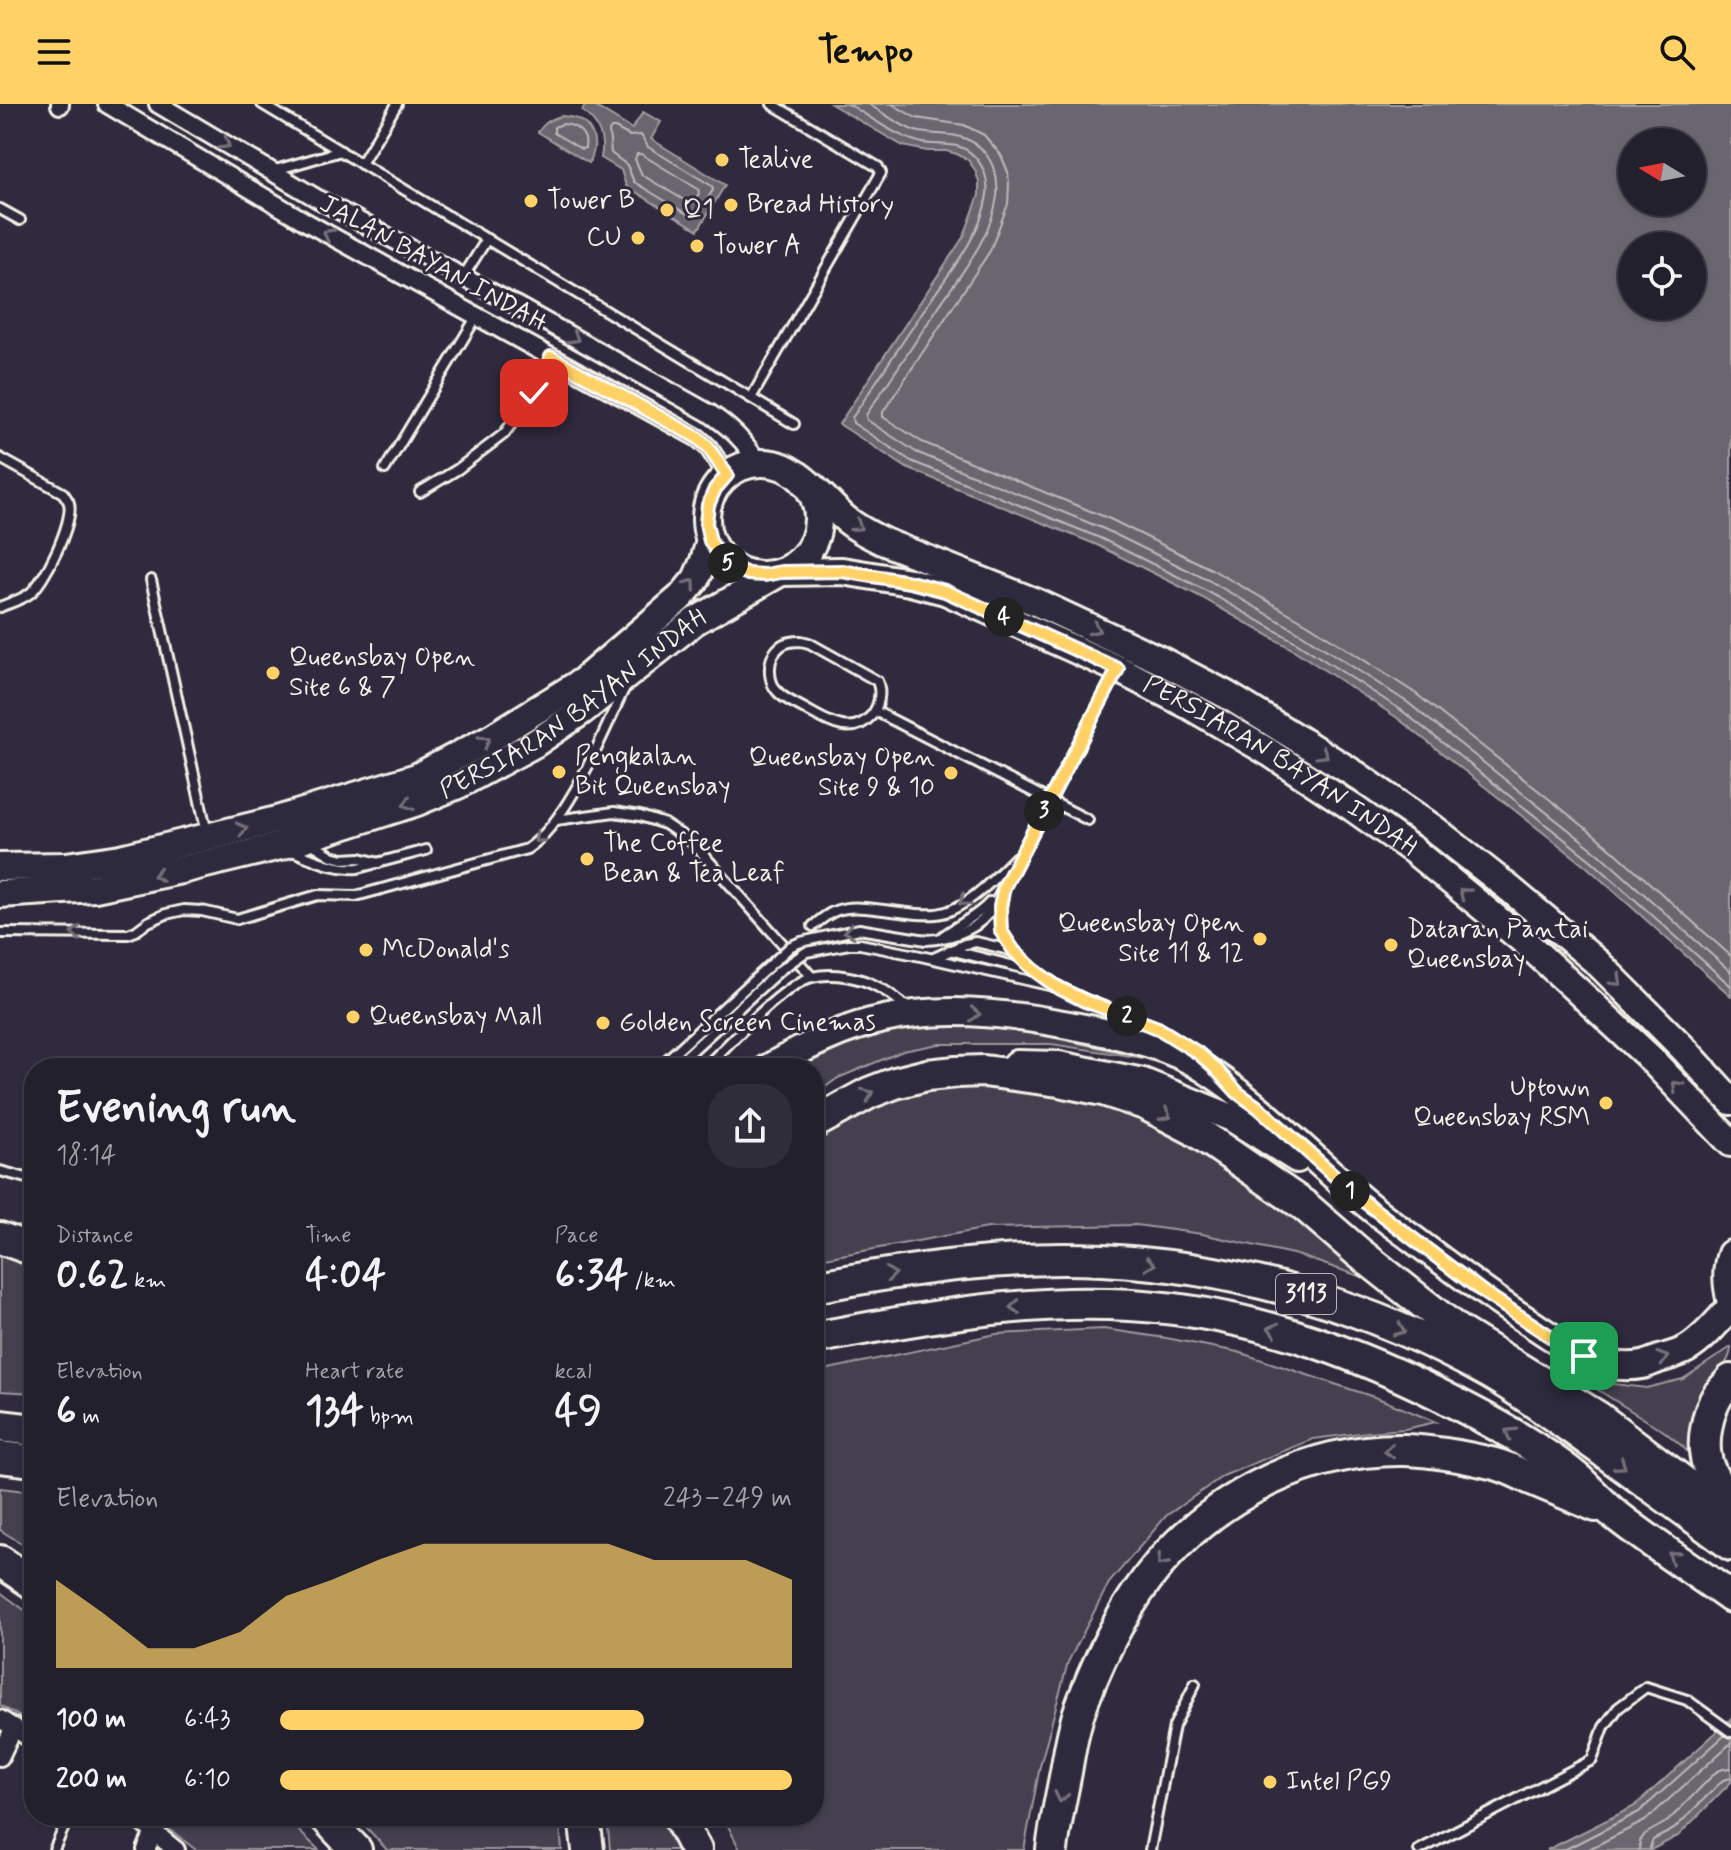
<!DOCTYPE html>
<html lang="en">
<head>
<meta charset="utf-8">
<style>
  :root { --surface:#23202e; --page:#2f2d3a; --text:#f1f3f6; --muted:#a3a3aa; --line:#403e4a; --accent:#ffd166 }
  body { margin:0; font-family:Mynerve,sans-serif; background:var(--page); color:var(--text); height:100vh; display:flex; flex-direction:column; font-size:30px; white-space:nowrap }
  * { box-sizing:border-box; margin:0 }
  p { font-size:26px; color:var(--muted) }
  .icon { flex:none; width:44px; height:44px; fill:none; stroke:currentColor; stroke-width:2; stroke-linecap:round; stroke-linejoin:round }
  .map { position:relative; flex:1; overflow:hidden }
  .drawer { position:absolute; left:24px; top:954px; width:800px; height:768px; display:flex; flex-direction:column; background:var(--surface); border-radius:32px; box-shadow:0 2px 6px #0004,0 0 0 2px var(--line) }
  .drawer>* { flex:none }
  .needle { width:52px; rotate:280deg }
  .buttons { position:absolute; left:1618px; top:24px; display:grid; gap:16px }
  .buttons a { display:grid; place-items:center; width:88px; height:88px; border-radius:50%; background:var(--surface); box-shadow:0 2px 6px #0004,0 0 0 2px var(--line); font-size:40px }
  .pin { position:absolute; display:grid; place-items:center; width:68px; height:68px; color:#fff; margin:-34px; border-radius:16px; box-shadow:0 4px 12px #0006 }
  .km { position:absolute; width:40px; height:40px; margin:-20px; border-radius:50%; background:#222; color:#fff; font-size:22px; line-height:40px; text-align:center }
  .round { display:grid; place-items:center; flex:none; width:84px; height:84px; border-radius:32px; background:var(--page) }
  .summary { display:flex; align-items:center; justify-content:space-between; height:136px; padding:0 32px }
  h1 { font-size:44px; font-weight:800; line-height:60px }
  .stats { display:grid; grid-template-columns:repeat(3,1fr); gap:12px; height:136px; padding:8px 32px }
  .stats div { display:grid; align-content:center }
  .stats b { font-size:40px; font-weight:800 }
  .stats small { font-size:22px; font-weight:400 }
  .stats p { font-size:22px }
  .chart { height:224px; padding:16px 32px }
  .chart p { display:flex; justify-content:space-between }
  .chart svg { width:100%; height:144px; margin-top:8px; fill:var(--accent); opacity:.7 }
  ul { padding:0 32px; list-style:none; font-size:26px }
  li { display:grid; grid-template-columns:128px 96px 1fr; align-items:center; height:60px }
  li i { height:20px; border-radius:10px; background:var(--accent) }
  header { display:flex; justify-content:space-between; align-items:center; height:104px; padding:0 32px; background:var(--accent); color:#111; font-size:36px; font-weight:800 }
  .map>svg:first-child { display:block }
  .green { fill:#454050; stroke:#9c989c; stroke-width:2 }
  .water { fill:#6a6670; stroke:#a19ea0; stroke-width:2; fill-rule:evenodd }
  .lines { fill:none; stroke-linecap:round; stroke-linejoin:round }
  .shore { stroke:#bdb9b8; stroke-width:2 }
  .lane-casing { stroke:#f4f1e8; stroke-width:14 }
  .street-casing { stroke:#f4f1e8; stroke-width:22 }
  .primary-casing { stroke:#f4f1e8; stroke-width:32 }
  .highway-casing { stroke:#f4f1e8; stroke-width:36 }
  .lane { stroke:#2f2a3d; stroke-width:8 }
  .street { stroke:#2f2a3d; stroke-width:16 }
  .primary { stroke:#2f2a3d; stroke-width:26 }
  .highway { stroke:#2f2a3d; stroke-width:30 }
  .lane-bridge-casing { stroke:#f4f1e8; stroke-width:14; stroke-linecap:butt }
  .lane-bridge { stroke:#2f2a3d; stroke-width:8 }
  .oneway { stroke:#747079 }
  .route-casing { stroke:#fff; stroke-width:16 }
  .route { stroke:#ffd166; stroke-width:10 }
  .poi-dot { fill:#ffd166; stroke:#2f2a3d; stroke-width:3 }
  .labels { text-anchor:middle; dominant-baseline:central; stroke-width:6; stroke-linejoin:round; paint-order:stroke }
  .shield { fill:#2f2a3d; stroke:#b9b5b5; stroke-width:2 }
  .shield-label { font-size:24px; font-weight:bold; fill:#f4f1e8 }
  .poi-label { font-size:26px; fill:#f4f1e8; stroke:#2f2a3d; text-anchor:start }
  .street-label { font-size:26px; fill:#f4f1e8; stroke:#2f2a3d }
</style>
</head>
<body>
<header><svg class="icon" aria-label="menu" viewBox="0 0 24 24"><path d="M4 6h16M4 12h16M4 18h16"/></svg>Tempo<svg class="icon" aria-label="search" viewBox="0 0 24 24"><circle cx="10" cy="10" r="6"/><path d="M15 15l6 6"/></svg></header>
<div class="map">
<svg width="1731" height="1746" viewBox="0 0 1731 1746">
  <rect width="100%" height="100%" fill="#2f2a3d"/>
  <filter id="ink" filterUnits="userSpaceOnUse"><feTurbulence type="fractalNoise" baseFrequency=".0125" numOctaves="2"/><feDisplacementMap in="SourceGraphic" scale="16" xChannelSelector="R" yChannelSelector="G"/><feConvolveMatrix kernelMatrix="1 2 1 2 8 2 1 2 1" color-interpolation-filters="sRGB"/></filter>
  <g filter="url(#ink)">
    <g class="green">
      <polygon points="957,921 1028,928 1150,955 1051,940 939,940 903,947 838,974 814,991 814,964 797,964 845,942 900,924"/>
      <path d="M988 983H1020L1047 987 1134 1009 1179 1031 1250 1078 1368 1175 1297 1151 1202 1130 1136 1121 988 1124 814 1156V1040C844 1019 878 998 914 990 938 984 963 984 988 983Z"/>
      <polygon points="0,1152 34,1164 34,1289 0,1287"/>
      <polygon points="1104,1225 1166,1234 1238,1248 1380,1295 1436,1318 1405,1325 1368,1328 1313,1335 1223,1372 1166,1412 1109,1479 1068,1558 1040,1662 1024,1746 740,1746 723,1712 814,1712 814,1268 996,1230"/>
      <path d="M1731 1243C1731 1265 1696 1287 1692 1316 1691 1329 1697 1347 1700 1361L1682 1342 1665 1328 1571 1269 1574 1265 1614 1280 1646 1284 1683 1275Z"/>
      <polygon points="0,1384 34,1388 34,1447 0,1426"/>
      <polygon points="0,1488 34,1513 34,1621 0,1601"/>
      <polygon points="153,1712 283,1712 319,1746 196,1746"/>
      <polygon points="356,1712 559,1712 562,1746 387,1746"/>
      <polygon points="607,1712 665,1712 684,1746 610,1746"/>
    </g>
    <g class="water">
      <path d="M586 0H591L632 25 643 8 661 18 651 35 725 81 698 126 626 82 621 66 601 54C605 34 599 19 582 7Z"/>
      <path d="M831 0H1731V892L1587 763 1396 613 1292 545 1199 492 1097 441 907 364 839 320 964 132 979 91V78L975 66 968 56 957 50 946 47H927L903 42ZM1692 38V98H1632V38ZM1692 142V202H1632V142Z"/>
      <path d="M561 12C589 13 602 34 589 59L538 28C544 19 550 15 561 12Z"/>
      <polygon points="1731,1615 1731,1678 1678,1732 1651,1746 1547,1746 1635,1702"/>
    </g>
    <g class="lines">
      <g class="shore">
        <path d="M848 0C869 12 899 35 923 39 941 42 960 37 974 52 984 62 989 77 987 91 981 131 952 165 930 197 904 236 878 275 852 314L853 319 911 357 1100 434 1203 485 1296 538 1401 606 1592 757 1731 882"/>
        <path d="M868 0C882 8 900 22 915 27 938 33 960 26 979 43 993 55 999 74 997 92 992 133 959 172 937 205 914 240 890 276 866 311L867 316 916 348 1104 425 1208 476 1302 530 1407 598 1598 749 1731 868"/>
        <polyline points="892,0 916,14 964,21 984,31 1001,51 1008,68 1009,79 1008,100 990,147 883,308 883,313 922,338 1110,415 1213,466 1308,520 1415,589 1606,740 1731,852"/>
        <path d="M563 20C577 21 588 30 585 44L581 45 554 29V23Z"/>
        <polygon points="611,24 615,24 630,32 641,31 648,43 712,82 713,86 697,112 692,113 634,78 627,61 611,49 609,27"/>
        <polygon points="637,50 641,50 698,85 699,89 694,98 689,99 642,71 635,55"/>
        <polyline points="1564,1746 1639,1708 1725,1631"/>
        <polyline points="1587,1746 1645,1717 1731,1639"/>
        <polyline points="1639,1746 1640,1737 1645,1730 1668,1717 1716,1668 1723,1665 1731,1664"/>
        <polyline points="1649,1746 1653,1736 1674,1725 1723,1676 1731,1674"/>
      </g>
      <defs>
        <g id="lane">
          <polyline points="262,0 794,320"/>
          <polyline points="361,60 397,0"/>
          <polyline points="272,67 341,47"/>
          <polyline points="0,105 20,116"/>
          <polyline points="463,173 487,135"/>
          <polyline points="751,294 881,69 878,63 772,0"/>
          <path d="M0 354 63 389C65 392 68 396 69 399 74 418 44 480 29 490 21 496 9 499 0 503"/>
          <polyline points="385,365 477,212"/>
          <polyline points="420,388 458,365 504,330 532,292 551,254"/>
          <polyline points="151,476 207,729"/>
          <path d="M801 537 809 539 877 577C882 588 879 603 871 612 850 635 824 615 803 604 796 600 787 596 781 591 766 579 766 552 782 541 787 538 795 537 801 537Z"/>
          <polyline points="875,607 1088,716"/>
          <polyline points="556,716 614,708 640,712 665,720 693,739 812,873"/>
          <polyline points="309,738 332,752 343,755 360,754 379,759"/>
          <path d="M292 747C314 755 334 766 358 764L426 746"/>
          <path d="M1002 791C1000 802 998 817 1002 828 1006 839 1016 849 1024 857 1061 893 1109 903 1154 923 1166 927 1176 935 1186 942"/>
          <path d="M813 822C819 817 826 811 833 808 861 794 919 819 949 807 975 796 997 772 1016 753"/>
          <path d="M0 829 128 830 136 827 148 818 166 810 184 806 202 807 237 815 318 791 356 792 527 745C569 717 602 631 624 585"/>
          <path d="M943 832C959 820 977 813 990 798"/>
          <path d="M926 836C947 835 973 828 987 811 994 803 999 792 1004 783L1116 569"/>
          <polyline points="950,846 1031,866"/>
          <polyline points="916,851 1053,882"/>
          <polyline points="934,854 965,840 976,838 1014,847"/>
          <path d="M704 964C729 941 782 881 812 873 833 868 860 873 878 883 889 888 899 897 908 904"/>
          <polyline points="0,1067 34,1076"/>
          <polyline points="54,1746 69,1712"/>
          <polyline points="1150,1746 1174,1622 1195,1580"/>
          <polyline points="1419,1746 1592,1656 1604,1623 1618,1604 1646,1583 1687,1596 1731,1628"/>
        </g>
        <g id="street">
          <polyline points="107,0 306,118 698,334 708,343 727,371"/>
          <path d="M158 0 318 95 519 203 709 309C730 323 745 337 758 359"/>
          <polyline points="60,1 60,0"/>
          <polyline points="0,1615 34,1637"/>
          <polyline points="0,1653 14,1623"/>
          <polyline points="134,1712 176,1746"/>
          <polyline points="146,1746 154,1728"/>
        </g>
        <g id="primary">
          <circle cx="762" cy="415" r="56"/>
          <path d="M798 371C815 383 827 398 842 412 854 423 868 430 882 437L1038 499 1158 555 1227 591 1355 670 1434 725 1510 785 1598 859 1684 945 1731 997"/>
          <polyline points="0,763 66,762 121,754 277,716 417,673 491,634 583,577 681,493 696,475 704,457 710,437"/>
          <path id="s1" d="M0 790 95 784 181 766 280 742 417 698 458 681 534 640 582 607 695 517 781 468 842 467 910 478 945 487 1118 565 1190 602 1270 649 1353 704 1414 747 1525 838 1648 952 1731 1039"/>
          <polyline points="1017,960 1059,961 1143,978 1232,1014 1297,1055"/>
          <path d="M768 964C805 943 843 923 884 915 953 900 1027 912 1094 926 1131 934 1171 943 1203 964 1259 999 1305 1048 1356 1091 1374 1107 1394 1121 1413 1135 1450 1163 1487 1191 1526 1216 1560 1238 1599 1269 1642 1261 1647 1260 1653 1257 1659 1255 1669 1252 1678 1250 1687 1245 1704 1235 1718 1217 1731 1203"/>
          <path d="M1731 1150C1725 1167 1727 1182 1731 1199"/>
        </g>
        <g id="highway">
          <polyline points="814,1019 869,989 895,979 927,971 956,968 984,967 1059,977 1103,986 1145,1000 1193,1025 1305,1102 1358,1148 1458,1227 1598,1313 1731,1414"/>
          <polyline points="0,1134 34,1146"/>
          <path d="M814 1183C908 1165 1007 1151 1103 1156 1238 1163 1372 1202 1489 1269 1529 1292 1566 1321 1604 1348 1646 1379 1689 1409 1731 1441"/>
          <path d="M814 1234C911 1216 1009 1197 1108 1200 1236 1203 1354 1245 1465 1304 1492 1318 1519 1333 1544 1350 1555 1357 1567 1366 1578 1375 1591 1387 1603 1401 1617 1412 1654 1441 1693 1466 1731 1493"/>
          <path d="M1731 1276C1727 1281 1722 1286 1718 1291 1708 1307 1702 1335 1706 1354 1709 1371 1721 1385 1731 1399"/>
          <polyline points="0,1322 34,1326"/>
          <polyline points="0,1353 34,1357"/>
          <polyline points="0,1457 34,1480"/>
          <polyline points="324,1712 356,1746"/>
          <polyline points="584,1712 588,1746"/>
          <polyline points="678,1712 696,1746"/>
          <path d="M1052 1746C1055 1720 1061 1694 1066 1668 1070 1644 1074 1620 1083 1597 1101 1550 1126 1499 1159 1460 1219 1390 1312 1344 1405 1346 1435 1347 1466 1353 1495 1360 1507 1363 1518 1369 1529 1374 1551 1383 1573 1393 1596 1402"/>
        </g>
      </defs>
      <use href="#lane" class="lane-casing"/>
      <use href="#street" class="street-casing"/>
      <use href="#primary" class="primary-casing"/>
      <use href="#highway" class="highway-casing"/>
      <use href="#lane" class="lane"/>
      <use href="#street" class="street"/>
      <use href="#primary" class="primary"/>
      <use href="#highway" class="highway"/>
      <defs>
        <g id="lane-bridge">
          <polyline points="658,964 791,842 801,838 859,825 926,836"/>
          <polyline points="673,964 780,866 806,848 849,840 860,840 916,851"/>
        </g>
      </defs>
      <use href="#lane-bridge" class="lane-bridge-casing"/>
      <use href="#lane-bridge" class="lane-bridge"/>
    </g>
    <defs><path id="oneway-chevron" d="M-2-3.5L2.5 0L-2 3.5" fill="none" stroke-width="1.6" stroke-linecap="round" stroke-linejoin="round" transform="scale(2)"/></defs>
    <g class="oneway">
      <use href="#oneway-chevron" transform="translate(225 40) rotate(31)"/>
      <use href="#oneway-chevron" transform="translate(328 130) rotate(-151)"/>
      <use href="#oneway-chevron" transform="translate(574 234) rotate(29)"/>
      <use href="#oneway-chevron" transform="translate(857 422) rotate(33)"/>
      <use href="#oneway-chevron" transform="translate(691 480) rotate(-54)"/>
      <use href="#oneway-chevron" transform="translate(1095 525) rotate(25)"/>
      <use href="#oneway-chevron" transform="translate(485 637) rotate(-30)"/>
      <use href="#oneway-chevron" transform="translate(1323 650) rotate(32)"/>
      <use href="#oneway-chevron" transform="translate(408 700) rotate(162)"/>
      <use href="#oneway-chevron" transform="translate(242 725) rotate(-14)"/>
      <use href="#oneway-chevron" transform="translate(539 734) rotate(139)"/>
      <use href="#oneway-chevron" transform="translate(158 771) rotate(168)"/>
      <use href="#oneway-chevron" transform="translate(1464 789) rotate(-141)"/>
      <use href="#oneway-chevron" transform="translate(964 797) rotate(146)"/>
      <use href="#oneway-chevron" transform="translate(849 827) rotate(172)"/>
      <use href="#oneway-chevron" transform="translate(76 829) rotate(-180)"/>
      <use href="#oneway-chevron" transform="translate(1617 877) rotate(45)"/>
      <use href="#oneway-chevron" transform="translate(975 910) rotate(3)"/>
      <use href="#oneway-chevron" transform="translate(1677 982) rotate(-134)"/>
      <use href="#oneway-chevron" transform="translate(868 990) rotate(-24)"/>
      <use href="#oneway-chevron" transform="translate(1166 1011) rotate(28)"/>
      <use href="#oneway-chevron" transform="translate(1150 1160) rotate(7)"/>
      <use href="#oneway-chevron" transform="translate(891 1170) rotate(-7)"/>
      <use href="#oneway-chevron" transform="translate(1015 1203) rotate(176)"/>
      <use href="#oneway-chevron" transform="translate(1273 1225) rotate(-166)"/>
      <use href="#oneway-chevron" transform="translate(1400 1226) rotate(23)"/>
      <use href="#oneway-chevron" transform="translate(1663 1254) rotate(-17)"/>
      <use href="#oneway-chevron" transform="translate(1510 1329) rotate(-149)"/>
      <use href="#oneway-chevron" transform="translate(1389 1347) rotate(177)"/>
      <use href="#oneway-chevron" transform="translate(1621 1361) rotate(36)"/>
      <use href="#oneway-chevron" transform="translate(1673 1452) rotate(-145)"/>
      <use href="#oneway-chevron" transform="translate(1162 1457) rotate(131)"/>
      <use href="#oneway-chevron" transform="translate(1061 1693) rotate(102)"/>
    </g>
  </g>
  <g class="lines" filter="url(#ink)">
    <defs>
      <polyline id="route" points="534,289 551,253 698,334 708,343 727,371 715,385 708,401 706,419 710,437 719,451 732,463 748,470 765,471 781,468 842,467 910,478 945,487 1118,565 1004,783 1000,803 1001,827 1014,847 1034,866 1057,883 1085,897 1158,924 1198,949 1213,962 1238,989 1259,1004 1358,1093 1483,1188 1565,1242 1584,1252"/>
    </defs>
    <use href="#route" class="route-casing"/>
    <use href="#route" class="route"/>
  </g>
  <g class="poi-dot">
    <circle cx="722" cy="56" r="8"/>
    <circle cx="531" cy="97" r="8"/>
    <circle cx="731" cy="101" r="8"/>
    <circle cx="667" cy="106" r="8"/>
    <circle cx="638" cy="134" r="8"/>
    <circle cx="697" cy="142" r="8"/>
    <circle cx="273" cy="569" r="8"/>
    <circle cx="559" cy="668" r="8"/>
    <circle cx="951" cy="669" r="8"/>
    <circle cx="587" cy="755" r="8"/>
    <circle cx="1260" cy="835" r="8"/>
    <circle cx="1391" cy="841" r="8"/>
    <circle cx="366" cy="846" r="8"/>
    <circle cx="353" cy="913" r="8"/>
    <circle cx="603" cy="919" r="8"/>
    <circle cx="1606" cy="999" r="8"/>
    <circle cx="1270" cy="1678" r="8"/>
  </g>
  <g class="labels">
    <rect class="shield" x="1276" y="1170" width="60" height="40" rx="6"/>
    <g class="shield-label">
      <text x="1306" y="1190">3113</text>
    </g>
    <g class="poi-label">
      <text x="738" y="56">Tealive</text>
      <text x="547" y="97">Tower B</text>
      <text x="747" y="101">Bread History</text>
      <text x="683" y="106">Q1</text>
      <text x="622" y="134" text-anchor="end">CU</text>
      <text x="713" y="142">Tower A</text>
      <text x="289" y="554">Queensbay Open<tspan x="289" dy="30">Site 6 &amp; 7</tspan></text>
      <text x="575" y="653">Pengkalan<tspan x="575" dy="30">Bit Queensbay</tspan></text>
      <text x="935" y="654" text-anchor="end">Queensbay Open<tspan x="935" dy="30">Site 9 &amp; 10</tspan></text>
      <text x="603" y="740">The Coffee<tspan x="603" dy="30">Bean &amp; Tea Leaf</tspan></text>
      <text x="1244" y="820" text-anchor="end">Queensbay Open<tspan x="1244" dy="30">Site 11 &amp; 12</tspan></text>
      <text x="1407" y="826">Dataran Pantai<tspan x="1407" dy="30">Queensbay</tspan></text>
      <text x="382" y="846">McDonald's</text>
      <text x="369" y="913">Queensbay Mall</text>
      <text x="619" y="919">Golden Screen Cinemas</text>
      <text x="1590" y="984" text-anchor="end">Uptown<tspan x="1590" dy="30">Queensbay RSM</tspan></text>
      <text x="1286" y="1678">Intel PG9</text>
    </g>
    <g class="street-label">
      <text transform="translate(433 160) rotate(29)">JALAN BAYAN INDAH</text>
      <text stroke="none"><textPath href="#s1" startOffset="614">PERSIARAN BAYAN INDAH</textPath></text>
      <text stroke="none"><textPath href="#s1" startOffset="1406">PERSIARAN BAYAN INDAH</textPath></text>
    </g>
  </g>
</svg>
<div class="buttons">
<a><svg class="needle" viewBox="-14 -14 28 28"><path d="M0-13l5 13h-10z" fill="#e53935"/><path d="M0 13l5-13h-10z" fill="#a3a3aa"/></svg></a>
<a><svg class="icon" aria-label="locate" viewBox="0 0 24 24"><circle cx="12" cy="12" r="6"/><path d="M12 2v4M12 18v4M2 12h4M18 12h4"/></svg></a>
</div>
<div class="pin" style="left:1584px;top:1252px;background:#1e9e55"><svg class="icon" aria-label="arrive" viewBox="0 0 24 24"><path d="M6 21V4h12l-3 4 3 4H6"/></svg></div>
<div class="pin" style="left:534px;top:289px;background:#d93025"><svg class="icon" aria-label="check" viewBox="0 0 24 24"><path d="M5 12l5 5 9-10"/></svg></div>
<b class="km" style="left:1350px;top:1087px">1</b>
<b class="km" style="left:1127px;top:912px">2</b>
<b class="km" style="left:1044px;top:707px">3</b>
<b class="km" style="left:1004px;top:513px">4</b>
<b class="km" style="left:728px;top:459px">5</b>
<section class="drawer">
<div class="summary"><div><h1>Evening run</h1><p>18:14</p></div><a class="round"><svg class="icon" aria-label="share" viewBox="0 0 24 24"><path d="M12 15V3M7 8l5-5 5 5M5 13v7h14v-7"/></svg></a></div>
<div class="stats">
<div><p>Distance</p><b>0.62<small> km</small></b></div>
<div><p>Time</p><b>4:04</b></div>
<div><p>Pace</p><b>6:34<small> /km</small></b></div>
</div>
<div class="stats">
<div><p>Elevation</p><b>6<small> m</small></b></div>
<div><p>Heart rate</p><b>134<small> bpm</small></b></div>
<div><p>kcal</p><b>49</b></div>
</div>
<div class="chart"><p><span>Elevation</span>243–249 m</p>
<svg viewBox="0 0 160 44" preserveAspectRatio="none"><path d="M0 44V17L10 27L20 38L30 38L40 33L50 22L60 17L70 11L80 6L90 6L100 6L110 6L120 6L130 11L140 11L150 11L160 17V44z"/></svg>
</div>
<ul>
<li><b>100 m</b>6:43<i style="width:71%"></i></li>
<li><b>200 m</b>6:10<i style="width:100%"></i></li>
</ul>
</section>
</div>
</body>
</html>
